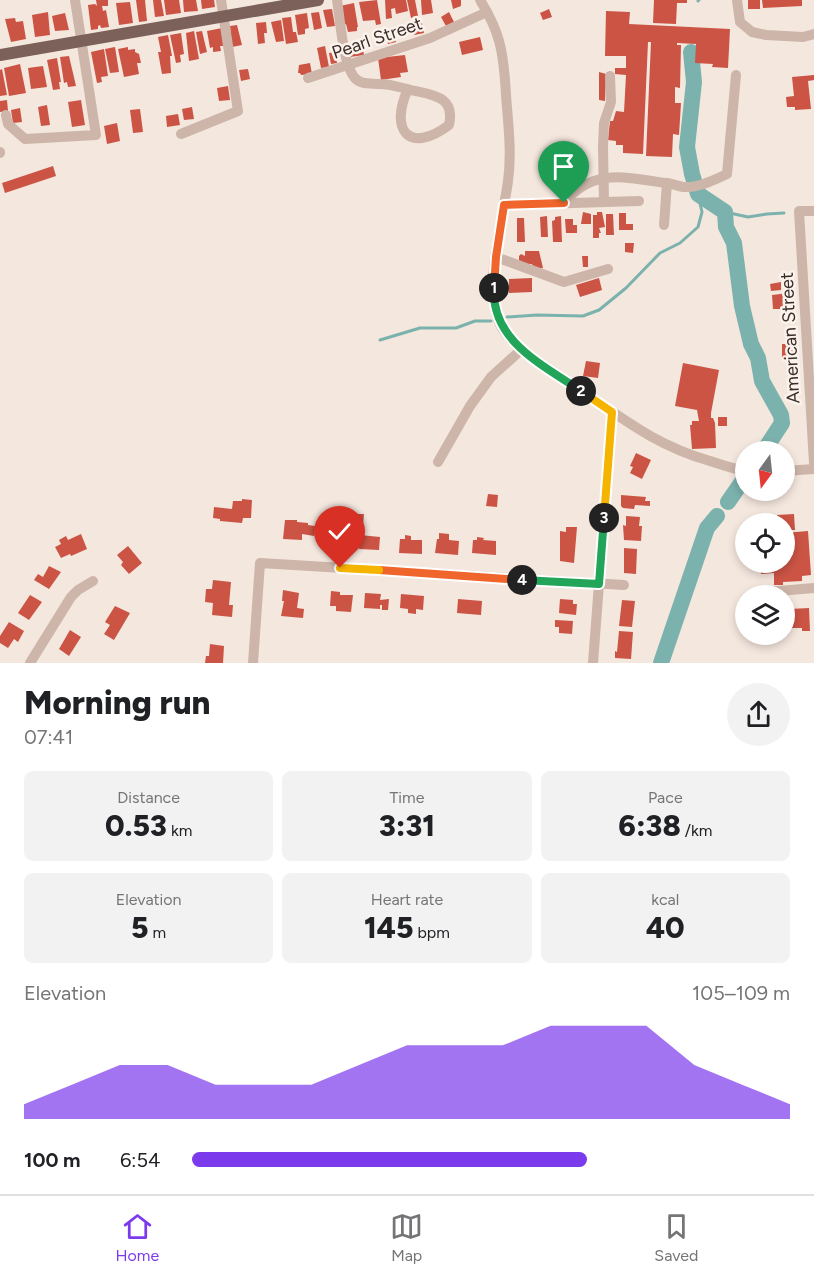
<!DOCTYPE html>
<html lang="en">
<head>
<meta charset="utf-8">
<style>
  :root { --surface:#fff; --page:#f2f2f2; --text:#202124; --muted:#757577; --line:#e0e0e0; --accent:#7c3aed }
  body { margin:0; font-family:Figtree,sans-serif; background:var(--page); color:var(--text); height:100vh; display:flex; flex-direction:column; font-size:22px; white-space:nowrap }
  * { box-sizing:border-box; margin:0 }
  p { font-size:20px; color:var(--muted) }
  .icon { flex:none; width:33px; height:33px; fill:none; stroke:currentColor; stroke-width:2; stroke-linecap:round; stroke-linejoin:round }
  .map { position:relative; height:663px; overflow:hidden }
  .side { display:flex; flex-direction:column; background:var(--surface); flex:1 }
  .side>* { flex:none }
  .needle { width:39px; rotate:195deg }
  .controls { position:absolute; left:735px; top:441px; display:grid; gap:12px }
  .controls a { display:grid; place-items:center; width:60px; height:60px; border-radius:50%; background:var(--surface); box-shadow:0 3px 9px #0003; font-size:30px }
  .pin { position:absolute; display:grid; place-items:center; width:51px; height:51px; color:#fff; margin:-62px -26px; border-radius:50% 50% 50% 0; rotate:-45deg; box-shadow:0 0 6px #0007 }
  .pin .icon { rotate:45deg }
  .km { position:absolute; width:30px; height:30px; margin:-15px; border-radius:50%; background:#222; color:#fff; font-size:16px; line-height:30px; text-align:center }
  .round { display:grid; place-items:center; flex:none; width:63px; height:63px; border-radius:32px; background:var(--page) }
  .overview { display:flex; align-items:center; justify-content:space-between; height:102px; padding:0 24px }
  h1 { font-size:33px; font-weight:800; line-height:45px }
  .metrics { display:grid; grid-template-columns:repeat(3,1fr); gap:9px; height:102px; padding:6px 24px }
  .metrics div { display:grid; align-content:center; border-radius:9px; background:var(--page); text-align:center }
  .metrics b { font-size:30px; font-weight:800 }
  .metrics small { font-size:16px; font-weight:400 }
  .metrics p { font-size:16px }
  .chart { height:168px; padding:12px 24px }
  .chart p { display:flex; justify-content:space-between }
  .chart svg { width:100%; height:108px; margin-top:6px; fill:var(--accent); opacity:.7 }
  ul { padding:0 24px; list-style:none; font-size:20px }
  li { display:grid; grid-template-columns:96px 72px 1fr; align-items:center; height:45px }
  li i { height:15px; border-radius:8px; background:var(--accent) }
  .menu { display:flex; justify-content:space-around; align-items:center; height:84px; border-top:2px solid var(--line); background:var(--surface); font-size:16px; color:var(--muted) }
  .menu a { display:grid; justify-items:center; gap:3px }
  .menu .on { color:var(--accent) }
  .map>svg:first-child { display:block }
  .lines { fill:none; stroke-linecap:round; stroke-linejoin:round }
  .stream { stroke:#7cb2ad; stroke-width:3 }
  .river { stroke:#7cb2ad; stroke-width:16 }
  .building { fill:#cb5445 }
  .minor { stroke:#cdb5a9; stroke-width:10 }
  .major { stroke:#7c615a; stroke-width:12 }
  .split-1-casing { stroke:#fff; stroke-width:12 }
  .split-2-casing { stroke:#fff; stroke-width:12 }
  .split-3-casing { stroke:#fff; stroke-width:12 }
  .split-4-casing { stroke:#fff; stroke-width:12 }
  .split-5-casing { stroke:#fff; stroke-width:12 }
  .split-6-casing { stroke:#fff; stroke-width:12 }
  .split-1 { stroke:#f0652b; stroke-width:8 }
  .split-2 { stroke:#22a559; stroke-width:8 }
  .split-3 { stroke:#f5b400; stroke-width:8 }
  .split-4 { stroke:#22a559; stroke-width:8 }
  .split-5 { stroke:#f0652b; stroke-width:8 }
  .split-6 { stroke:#f5b400; stroke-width:8 }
  .labels { text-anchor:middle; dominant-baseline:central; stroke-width:5; stroke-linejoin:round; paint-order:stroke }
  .street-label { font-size:18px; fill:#3a2c29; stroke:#fbf2eb }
</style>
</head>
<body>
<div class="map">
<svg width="814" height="663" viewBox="0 0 814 663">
  <rect width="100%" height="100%" fill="#f4e7de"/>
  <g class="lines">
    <g class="stream">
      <polyline points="698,1 699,0"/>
      <polyline points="725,212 748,217 767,214 784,213"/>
      <polyline points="507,317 537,315 583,316 599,310 626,288 660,253 680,243 698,227 702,212 698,194"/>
      <polyline points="380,340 420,328 456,328 475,321 491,321"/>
    </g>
    <g class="river">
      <polyline points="691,52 694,82 687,147 692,174 698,194 725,212 726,227 734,243 742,306 751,344 758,358 762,381 781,415 782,423 763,452"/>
      <polyline points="728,502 746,476"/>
      <polyline points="661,663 707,528 717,516"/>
    </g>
  </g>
  <g class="building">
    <polygon points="96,0 108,0 108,6 102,6 103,11 106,10 109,27 101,28 100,25 98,26 98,29 91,30 88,5 95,4 97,6"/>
    <polygon points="136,0 145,0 147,21 139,22"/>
    <polygon points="153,0 161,0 164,16 155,17"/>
    <polygon points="164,0 179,0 181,13 166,15"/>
    <polygon points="183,0 196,0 198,11 184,12"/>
    <polygon points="201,0 214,0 215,7 202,9"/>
    <polygon points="377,0 381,24 376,25 375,20 363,21 359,2"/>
    <polygon points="385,0 406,0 408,11 396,14 395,8 391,9 392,18 386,19"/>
    <polygon points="407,0 415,0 418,16 411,18"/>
    <polygon points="421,0 431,0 433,13 422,15"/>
    <polygon points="451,0 461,0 461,6 453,9"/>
    <polygon points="654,0 687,0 687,3 677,3 676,24 653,23"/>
    <rect x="748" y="0" width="12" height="9"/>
    <polygon points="762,0 802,0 802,6 763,8"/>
    <polygon points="130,2 133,23 119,25 116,3"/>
    <polygon points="354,3 358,27 357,27 357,31 348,32 346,24 344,25 340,6"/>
    <polygon points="332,9 335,26 327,27 323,10"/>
    <polygon points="549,9 552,17 543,20 540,13"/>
    <polygon points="606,11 630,12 629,24 730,29 728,68 712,67 713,64 695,63 696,44 677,43 677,45 681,45 680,88 675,87 675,103 681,103 679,135 673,134 672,157 646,156 651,42 648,42 643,154 623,153 623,145 616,145 616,141 608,140 610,121 613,121 616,111 624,112 626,75 615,74 615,68 626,68 626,56 605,56"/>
    <polygon points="48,12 50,35 35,37 32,15"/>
    <polygon points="319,12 322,28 314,30 311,13"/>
    <polygon points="449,12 454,22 446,26 441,17"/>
    <polygon points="65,13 69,30 55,31 52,16"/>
    <polygon points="307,13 309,28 305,29 305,34 298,35 295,15"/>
    <polygon points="291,17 293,32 296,32 298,42 286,44 282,18"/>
    <polygon points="15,18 16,22 23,21 26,39 11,42 5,19"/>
    <polygon points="281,20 284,41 276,42 271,22"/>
    <polygon points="266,22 267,33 264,33 265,43 258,44 256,23"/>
    <polygon points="422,23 424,33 414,35 412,25"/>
    <polygon points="237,25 242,45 232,47 230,26"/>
    <polygon points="222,28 224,46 220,46 221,51 213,52 213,47 210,48 207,31"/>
    <polygon points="194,31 199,59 189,61 186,33"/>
    <polygon points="202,31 207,52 200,54 196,32"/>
    <polygon points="393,31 396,42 388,44 386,33"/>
    <polygon points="181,33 184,54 180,55 181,62 176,63 170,35"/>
    <polygon points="168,35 172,56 170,56 171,73 162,74 158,52 161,52 158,37"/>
    <polygon points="480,37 483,50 462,55 459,42"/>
    <polygon points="362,43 364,55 350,57 348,45"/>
    <polygon points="325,46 329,67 321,68 317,48"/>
    <polygon points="115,47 119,72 110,73 105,49"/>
    <polygon points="128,47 128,50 135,49 135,52 139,54 141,63 137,63 139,74 124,77 118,49"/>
    <polygon points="104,49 108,76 101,77 102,82 97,83 91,52"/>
    <polygon points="335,52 337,63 331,64 329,53"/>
    <polygon points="405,55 408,72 400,73 401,77 381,80 378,58"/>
    <polygon points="69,56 76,86 68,87 67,82 64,83 60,57"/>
    <polygon points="57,58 61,82 59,82 60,89 53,90 47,60"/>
    <polygon points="310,63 312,74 301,75 300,73 298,73 299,65"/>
    <polygon points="20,64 26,93 9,96 4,68"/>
    <polygon points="43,66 47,87 31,89 28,68"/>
    <polygon points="2,69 7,95 0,96 0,70"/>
    <polygon points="248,69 250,79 241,81 239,70"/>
    <polygon points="599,72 606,74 605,101 599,100"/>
    <polygon points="814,75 814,80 808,81 811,109 795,110 795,107 787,107 786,97 794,96 792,77"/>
    <polygon points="228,86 230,100 219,101 217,88"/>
    <polygon points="7,100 8,111 0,112 0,101"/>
    <polygon points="81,100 85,125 72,127 68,102"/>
    <polygon points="47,105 50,125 41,126 38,107"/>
    <polygon points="192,107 194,119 184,120 182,109"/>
    <polygon points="20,108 22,122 13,123 11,110"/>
    <polygon points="140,109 143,132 133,133 130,110"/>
    <polygon points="178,114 180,125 167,127 166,116"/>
    <polygon points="117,123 120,141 107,144 104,126"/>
    <polygon points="53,166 56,176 5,193 2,183"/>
    <polygon points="583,212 591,214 591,224 581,224"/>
    <polygon points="597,212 602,212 605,227 599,228 601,233 599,233 599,238 593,238 593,215 597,215"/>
    <polygon points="619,213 626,213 626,224 633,224 633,230 619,230"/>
    <polygon points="606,214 613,214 614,235 606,235"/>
    <polygon points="547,216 548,237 541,237 540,217"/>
    <polygon points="561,216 562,242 553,242 552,221 555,220 555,217"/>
    <polygon points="517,218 524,218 525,242 517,242"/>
    <polygon points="565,219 573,219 573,225 577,225 577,233 566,233"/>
    <polygon points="625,243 634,243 633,253 625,252"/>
    <polygon points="525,251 539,251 543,268 533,268 532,264 519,264 519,256 521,254 525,256"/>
    <polygon points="582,256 588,256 588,267 583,267"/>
    <polygon points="532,278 532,292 509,293 509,279"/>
    <polygon points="599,278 602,290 580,297 576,285"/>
    <polygon points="781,282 781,290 771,291 770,284"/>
    <polygon points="789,293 790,309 773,309 772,295"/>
    <polygon points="782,344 792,344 793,359 782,359"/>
    <polygon points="586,361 600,363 598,378 583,376"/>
    <polygon points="683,363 719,370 711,413 711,418 713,418 715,423 716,448 692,449 690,425 692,425 692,421 699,421 697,410 675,406"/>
    <rect x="718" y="417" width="9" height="9"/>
    <polygon points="636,453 651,460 642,479 630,473 633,467 630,466"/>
    <polygon points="488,494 498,495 497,507 486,506"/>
    <polygon points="621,495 646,497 645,501 650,501 650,506 635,505 634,509 623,508 621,506"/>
    <polygon points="242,499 252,500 251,518 243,518 242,523 220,521 220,519 213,518 214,507 232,509 233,501 242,501"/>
    <polygon points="356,514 364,514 363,525 356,525"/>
    <polygon points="794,514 795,530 784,530 784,524 777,524 777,515"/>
    <polygon points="626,516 640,517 639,526 642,526 641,541 624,540 623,525 626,526"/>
    <polygon points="285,520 297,520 297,522 308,523 308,525 315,526 314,536 302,534 302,540 283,539"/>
    <polygon points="566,527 577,527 574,563 560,561 560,531 566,532"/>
    <polygon points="337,529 347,530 345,547 323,545 324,531 337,532"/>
    <polygon points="808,531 811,575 802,576 802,581 783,582 783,585 774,585 774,573 761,574 760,562 784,562 784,533"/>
    <polygon points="439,533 449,534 449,540 459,541 458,555 435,553 437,539 439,539"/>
    <polygon points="81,534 87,549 71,556 70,554 61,558 55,547 61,544 59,540 66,536 68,540"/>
    <polygon points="360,535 380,537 379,550 359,549"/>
    <polygon points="405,535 411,536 411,540 422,540 422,554 399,553 400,539 405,539"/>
    <polygon points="477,537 484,538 483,540 496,541 496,555 472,553 473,540 477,540"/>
    <polygon points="128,546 142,563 129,574 121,565 123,562 117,555"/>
    <polygon points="624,548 637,549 636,574 624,573"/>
    <polygon points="49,566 61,572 49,589 34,580 38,574 43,577"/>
    <polygon points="213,580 231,582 229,605 233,605 232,617 212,615 213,603 205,602 206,589 212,589"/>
    <polygon points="283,590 299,593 297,608 304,609 303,618 281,616 284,601 282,601"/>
    <polygon points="331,591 340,592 340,595 353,595 351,612 336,611 336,606 330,606"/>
    <polygon points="365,593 381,594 380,600 389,599 388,610 382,610 382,605 380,605 380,609 364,608"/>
    <polygon points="401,594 424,596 423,610 416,609 416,614 408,613 408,609 400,608"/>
    <polygon points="30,595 42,602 29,620 18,613"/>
    <polygon points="458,599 482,601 481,615 457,613"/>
    <polygon points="560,599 573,600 573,604 577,604 576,615 559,613"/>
    <polygon points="622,600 635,601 632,627 619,626"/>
    <polygon points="115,606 130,613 114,640 104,634 110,625 105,622"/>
    <polygon points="809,608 810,631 802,631 802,628 790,628 790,609"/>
    <polygon points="555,620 573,621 572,634 559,633 559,627 555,627"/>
    <polygon points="9,622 24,631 18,642 14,639 8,648 0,643 0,636"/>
    <polygon points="70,630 81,637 69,656 59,649"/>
    <polygon points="619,631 633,632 631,659 615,658 615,651 617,652"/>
    <polygon points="210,644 224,646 223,663 205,663 206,656 209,656"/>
  </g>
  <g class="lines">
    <g class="minor">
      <path d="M337 0C340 19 343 63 354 77 360 85 370 83 380 84 390 84 398 87 407 89 429 95 456 94 449 125 409 155 389 130 408 89"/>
      <path d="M480 0C488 13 495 26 499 41 504 58 505 77 506 95 508 123 512 152 508 181 503 221 481 291 502 328 518 354 569 382 595 400 634 427 664 448 710 461 722 465 733 469 746 471"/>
      <polyline points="737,0 740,22 752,32 766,35 803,37 814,34"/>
      <polyline points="308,78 430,38 487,12"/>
      <polyline points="6,115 8,124 25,139 96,135 75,0"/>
      <polyline points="181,134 238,111 221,0"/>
      <polyline points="0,153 0,152"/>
      <polyline points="604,202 603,147 604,123 611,102 610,76"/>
      <path d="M564 203C592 168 625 177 665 183 671 183 677 186 683 187 698 188 714 180 727 174L736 75"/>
      <polyline points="504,205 639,201"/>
      <polyline points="814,211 799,211 814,463"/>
      <polyline points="664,225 667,183"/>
      <polyline points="496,257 564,282 608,269"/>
      <polyline points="438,462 470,406 491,377 522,349"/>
      <polyline points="784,471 814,469"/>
      <polyline points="767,592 814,588"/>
      <polyline points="30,663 71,597 78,590 93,581"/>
      <polyline points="253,663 260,563 624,585"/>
      <polyline points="593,663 612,412"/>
    </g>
    <polyline class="major" points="0,55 318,0"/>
  </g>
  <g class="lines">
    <defs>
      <polyline id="split-1" points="494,288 496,257 504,205 564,203"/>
      <path id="split-2" d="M494 288C491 341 543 365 581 391"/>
      <polyline id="split-3" points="581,391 612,412 604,518"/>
      <polyline id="split-4" points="522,580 599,584 604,518"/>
      <polyline id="split-5" points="379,570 522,580"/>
      <polyline id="split-6" points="340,568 379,570"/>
    </defs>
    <use href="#split-1" class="split-1-casing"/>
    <use href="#split-2" class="split-2-casing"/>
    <use href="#split-3" class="split-3-casing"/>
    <use href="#split-4" class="split-4-casing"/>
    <use href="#split-5" class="split-5-casing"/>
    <use href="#split-6" class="split-6-casing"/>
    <use href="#split-1" class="split-1"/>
    <use href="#split-2" class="split-2"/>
    <use href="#split-3" class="split-3"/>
    <use href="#split-4" class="split-4"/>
    <use href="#split-5" class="split-5"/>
    <use href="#split-6" class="split-6"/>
  </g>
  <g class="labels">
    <g class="street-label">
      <text transform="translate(377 38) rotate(-19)">Pearl Street</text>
      <text transform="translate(790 338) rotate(-93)">American Street</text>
    </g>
  </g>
</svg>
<div class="controls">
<a><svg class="needle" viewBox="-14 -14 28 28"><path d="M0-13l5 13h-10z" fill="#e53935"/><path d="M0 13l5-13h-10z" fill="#757577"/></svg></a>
<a><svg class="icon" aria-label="locate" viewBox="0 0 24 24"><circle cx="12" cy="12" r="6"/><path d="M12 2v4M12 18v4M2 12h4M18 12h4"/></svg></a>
<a><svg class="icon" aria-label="layers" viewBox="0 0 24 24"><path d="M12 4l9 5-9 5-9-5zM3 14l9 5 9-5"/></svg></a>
</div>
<div class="pin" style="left:564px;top:203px;background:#1e9e55"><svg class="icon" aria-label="arrive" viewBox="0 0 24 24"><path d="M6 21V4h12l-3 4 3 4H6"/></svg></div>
<div class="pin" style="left:340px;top:568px;background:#d93025"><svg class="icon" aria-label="check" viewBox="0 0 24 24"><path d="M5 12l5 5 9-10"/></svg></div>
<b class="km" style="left:494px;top:288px">1</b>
<b class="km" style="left:581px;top:391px">2</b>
<b class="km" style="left:604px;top:518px">3</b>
<b class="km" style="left:522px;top:580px">4</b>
</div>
<section class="side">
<div class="overview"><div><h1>Morning run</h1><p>07:41</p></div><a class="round"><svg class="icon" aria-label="share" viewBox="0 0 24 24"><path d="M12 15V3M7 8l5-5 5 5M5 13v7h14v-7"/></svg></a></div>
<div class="metrics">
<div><p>Distance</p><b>0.53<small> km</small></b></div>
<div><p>Time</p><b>3:31</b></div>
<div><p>Pace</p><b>6:38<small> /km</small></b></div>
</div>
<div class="metrics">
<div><p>Elevation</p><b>5<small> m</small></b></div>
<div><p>Heart rate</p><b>145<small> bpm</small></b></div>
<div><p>kcal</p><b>40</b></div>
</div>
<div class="chart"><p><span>Elevation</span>105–109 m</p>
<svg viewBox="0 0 160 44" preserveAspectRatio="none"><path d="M0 44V38L10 30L20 22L30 22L40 30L50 30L60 30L70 22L80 14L90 14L100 14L110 6L120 6L130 6L140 22L150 30L160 38V44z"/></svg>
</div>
<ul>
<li><b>100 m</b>6:54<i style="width:66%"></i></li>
</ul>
</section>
<nav class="menu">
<a class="on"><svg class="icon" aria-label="home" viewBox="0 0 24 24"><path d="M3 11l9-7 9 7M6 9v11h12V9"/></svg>Home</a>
<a><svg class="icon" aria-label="map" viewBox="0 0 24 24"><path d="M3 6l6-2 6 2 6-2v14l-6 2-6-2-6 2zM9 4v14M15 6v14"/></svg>Map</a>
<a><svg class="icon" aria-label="saved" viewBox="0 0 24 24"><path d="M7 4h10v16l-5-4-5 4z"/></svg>Saved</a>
</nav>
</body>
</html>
